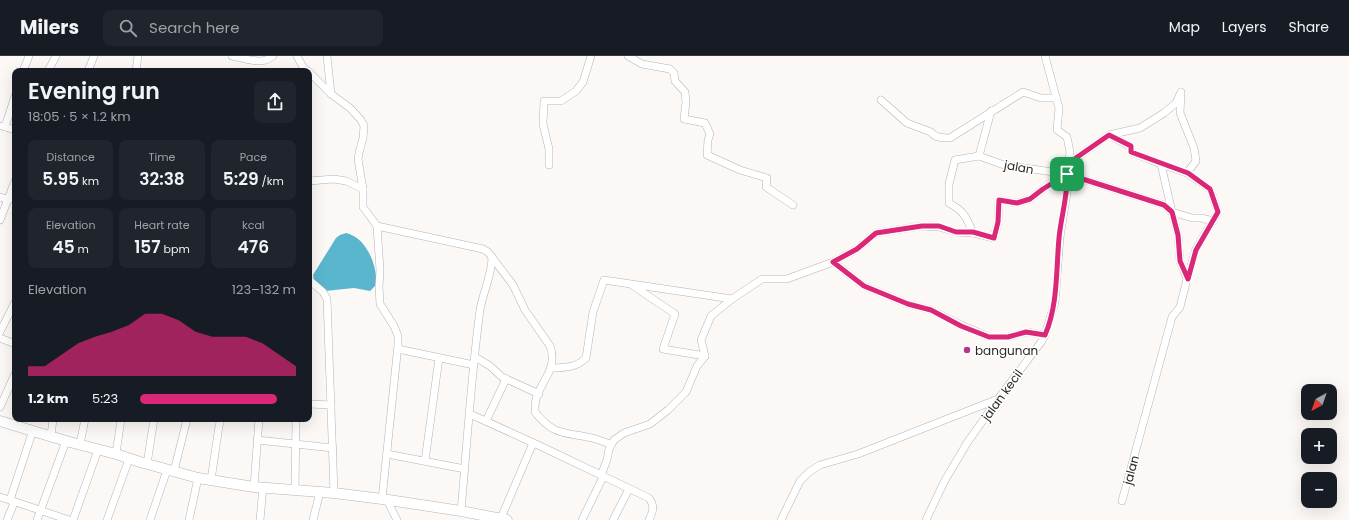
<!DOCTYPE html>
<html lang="en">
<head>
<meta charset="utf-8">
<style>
  :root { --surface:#171b24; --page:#20242c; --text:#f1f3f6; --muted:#9ea1a6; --line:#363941; --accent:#db2777 }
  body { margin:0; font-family:Poppins,sans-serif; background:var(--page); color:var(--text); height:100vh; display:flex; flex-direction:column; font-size:15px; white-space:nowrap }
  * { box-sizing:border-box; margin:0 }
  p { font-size:13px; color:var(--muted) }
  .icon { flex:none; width:22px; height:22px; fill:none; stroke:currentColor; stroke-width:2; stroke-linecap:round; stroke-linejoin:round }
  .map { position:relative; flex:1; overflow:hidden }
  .details { position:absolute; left:12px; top:12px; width:300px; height:354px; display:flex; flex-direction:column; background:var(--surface); border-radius:8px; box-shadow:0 4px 16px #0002 }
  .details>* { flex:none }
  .needle { width:26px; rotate:220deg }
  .tools { position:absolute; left:1301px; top:328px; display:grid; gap:8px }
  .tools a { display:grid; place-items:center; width:36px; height:36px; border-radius:8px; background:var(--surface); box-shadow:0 4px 16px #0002; font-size:20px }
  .pin { position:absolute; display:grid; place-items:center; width:34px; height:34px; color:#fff; margin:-17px; border-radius:8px; box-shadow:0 2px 6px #0006 }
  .round { display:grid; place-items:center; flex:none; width:42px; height:42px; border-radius:8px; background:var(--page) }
  .overview { display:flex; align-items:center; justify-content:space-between; height:68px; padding:0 16px }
  h1 { font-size:22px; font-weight:600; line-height:30px }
  .stats { display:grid; grid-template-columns:repeat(3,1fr); gap:6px; height:68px; padding:4px 16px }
  .stats div { display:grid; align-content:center; border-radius:8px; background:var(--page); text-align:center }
  .stats b { font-size:17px; font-weight:600 }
  .stats small { font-size:11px; font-weight:400 }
  .stats p { font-size:11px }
  .chart { height:112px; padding:8px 16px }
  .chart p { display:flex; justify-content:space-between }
  .chart svg { width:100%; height:72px; margin-top:4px; fill:var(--accent); opacity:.7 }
  ul { padding:0 16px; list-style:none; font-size:13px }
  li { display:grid; grid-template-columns:64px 48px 1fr; align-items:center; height:30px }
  li i { height:10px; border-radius:5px; background:var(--accent) }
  header { display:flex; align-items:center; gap:24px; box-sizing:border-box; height:56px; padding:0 20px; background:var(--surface); border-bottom:1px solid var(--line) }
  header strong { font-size:19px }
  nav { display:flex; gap:22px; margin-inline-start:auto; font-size:14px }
  .search { width:280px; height:36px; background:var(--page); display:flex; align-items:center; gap:10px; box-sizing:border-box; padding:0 14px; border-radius:8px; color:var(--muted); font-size:15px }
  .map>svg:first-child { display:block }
  .water { fill:#59b6cc }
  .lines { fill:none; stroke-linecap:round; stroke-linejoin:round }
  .street-casing { stroke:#b7b3b0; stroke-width:8 }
  .secondary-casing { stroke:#b7b3b0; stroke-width:11 }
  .street { stroke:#fff; stroke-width:7 }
  .secondary { stroke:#fff; stroke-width:10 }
  .route-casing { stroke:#fff; stroke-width:8 }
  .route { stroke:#db2777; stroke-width:5 }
  .poi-dot { fill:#b1388d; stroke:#fff; stroke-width:1.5 }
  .labels { text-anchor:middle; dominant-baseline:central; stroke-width:3; stroke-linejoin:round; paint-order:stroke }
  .street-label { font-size:12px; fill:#282726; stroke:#fff }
  .poi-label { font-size:12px; fill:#282726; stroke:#fff; text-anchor:start }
</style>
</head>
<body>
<header>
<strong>Milers</strong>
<div class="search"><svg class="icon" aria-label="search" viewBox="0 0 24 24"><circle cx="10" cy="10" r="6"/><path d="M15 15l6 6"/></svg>Search here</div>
<nav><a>Map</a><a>Layers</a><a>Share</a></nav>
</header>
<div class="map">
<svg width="1349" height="464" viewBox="0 0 1349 464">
  <rect width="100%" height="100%" fill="#fcf8f5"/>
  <path class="water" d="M346 177C366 181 378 210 376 229L370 235 354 232 325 235 314 224 313 219 336 182 340 179Z"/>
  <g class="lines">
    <defs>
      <g id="street">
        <path d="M232 0C244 2 263 10 273 0"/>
        <polyline points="297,0 303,11 308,15"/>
        <polyline points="327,0 331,38"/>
        <polyline points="628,0 642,8 670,13 674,17 675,25 685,36 686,46 684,63 705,67 710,78 708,84 707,99 740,114 767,122 766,131 793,149"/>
        <polyline points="23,15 29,0"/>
        <polyline points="48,15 56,0"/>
        <polyline points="88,15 94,0"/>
        <polyline points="136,15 138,0"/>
        <polyline points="309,16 331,38 350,52 361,64 364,70 363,82 359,97 358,103 363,133 363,151 377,170 380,214 379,231 380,248 394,270 398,280 398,289 382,443"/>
        <path d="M881 44 907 67 931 76C935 82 943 82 950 82L1023 36 1041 42H1056"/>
        <polyline points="991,55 979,100 1004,109 1067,118 1164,149 1172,156 1161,108 1131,96 1131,91 1109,79 1073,104 1069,110"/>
        <polyline points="2,70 15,74"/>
        <polyline points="5,71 15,40"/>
        <polyline points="1109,79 1140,72 1164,57 1176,47 1181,36 1180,57 1194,92 1196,105 1187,117 1161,108"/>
        <polyline points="549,109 549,93 543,68 544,45 561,45 576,35 583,26 591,0"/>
        <polyline points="309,125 334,123 346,125 363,133"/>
        <polyline points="0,141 9,144"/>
        <polyline points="1172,156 1192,162 1201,162 1213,165"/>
        <polyline points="0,164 15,125"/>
        <path d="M377 170 483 193 488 196 513 229 525 254 550 290C558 313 542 323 536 343 535 347 535 352 535 356 552 378 562 376 587 381 595 382 603 386 611 388"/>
        <path d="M973 177C966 161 965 156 949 147V128L955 104 979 100"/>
        <polyline points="833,206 864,230 908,248 931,254 961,269 989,281 1008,281 1027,276 1045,279"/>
        <polyline points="1187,223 1196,193 1218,156 1210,133 1187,117"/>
        <polyline points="309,224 323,236 327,243 334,437"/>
        <polyline points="632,229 675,258 663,293 705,300"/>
        <polyline points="0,276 15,246"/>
        <polyline points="0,282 15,288"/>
        <polyline points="398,293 474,309"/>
        <polyline points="475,301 490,310 502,321 539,338"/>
        <path d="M552 312C565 311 576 312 586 302L593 256 604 224 732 243"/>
        <polyline points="309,348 331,349"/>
        <polyline points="0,351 15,318"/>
        <path d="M470 358 538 389 649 442C655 450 653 456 649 464"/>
        <polyline points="486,365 506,323"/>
        <polyline points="51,380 53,363"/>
        <polyline points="257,384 333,392"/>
        <polyline points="80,388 85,363"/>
        <polyline points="116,398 121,363"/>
        <polyline points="387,398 465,413"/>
        <polyline points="425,405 439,302"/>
        <polyline points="147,408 154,363"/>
        <polyline points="174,415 187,363"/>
        <polyline points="601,419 607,404 609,393 614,384 624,377 650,368 668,354 686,336 697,310 705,300 701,284 711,260 732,243 762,223 787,223 833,206 857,193 876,177 922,170 939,171 956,176 973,177 994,182 998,166 999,144 1017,147 1030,143 1043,133 1067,118"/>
        <polyline points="211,424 219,370 221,363"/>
        <polyline points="254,431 259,363"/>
        <polyline points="295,434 296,363"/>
        <polyline points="0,441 10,444 69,464"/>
        <polyline points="387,444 397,464"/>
        <polyline points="1122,445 1172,261 1180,251 1187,223 1180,205 1178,179 1172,156"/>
        <path d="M461 455C467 388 471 321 480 254 483 236 492 219 492 201"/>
        <polyline points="501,462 533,387"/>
        <polyline points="7,464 14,447 10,444 33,374"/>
        <polyline points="37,464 66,385"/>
        <polyline points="73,464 98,394"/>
        <polyline points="107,464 129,403"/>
        <polyline points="150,464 167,414"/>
        <polyline points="189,464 198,422"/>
        <polyline points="260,464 263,431"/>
        <polyline points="313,464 320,436"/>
        <polyline points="582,464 603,421"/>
        <polyline points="613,464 629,433"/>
        <polyline points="781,464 800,425 809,416 820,409 858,398 998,343"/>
        <polyline points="926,464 944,426 967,387 998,343 1042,285 1046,276 1055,246 1060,181 1068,130 1067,118 1070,96 1067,81 1057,74 1059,52 1045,0"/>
      </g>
      <polyline id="secondary" points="0,365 66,385 116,398 140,406 198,422 254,431 334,437 382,443 461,455 507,464"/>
    </defs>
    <use href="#street" class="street-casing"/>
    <use href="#secondary" class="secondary-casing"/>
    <use href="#street" class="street"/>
    <use href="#secondary" class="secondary"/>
  </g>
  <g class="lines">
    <defs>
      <path id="route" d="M1067 118C1068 140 1061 160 1059 182 1056 215 1058 249 1045 279L1026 276 1008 281H989L961 270 931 254 908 248 864 230 833 206 857 193 876 177 922 170H939L956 176H973L994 182 998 166 999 144 1017 147 1030 143 1043 133 1067 118 1164 149 1172 156 1178 179 1180 205 1188 223 1196 194 1218 156 1210 133 1188 117 1131 96V90L1109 79 1073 104 1069 110 1067 118"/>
    </defs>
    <use href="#route" class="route-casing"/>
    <use href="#route" class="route"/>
  </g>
  <circle class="poi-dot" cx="967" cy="294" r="4"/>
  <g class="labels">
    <g class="street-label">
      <text transform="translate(1019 111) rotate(10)">jalan</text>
      <text transform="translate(1002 339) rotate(-54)">jalan kecil</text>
      <text transform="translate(1131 414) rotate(-75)">jalan</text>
    </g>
    <g class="poi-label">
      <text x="975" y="294">bangunan</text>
    </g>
  </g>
</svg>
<div class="tools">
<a><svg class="needle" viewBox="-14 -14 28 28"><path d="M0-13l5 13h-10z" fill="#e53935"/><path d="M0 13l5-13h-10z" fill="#9ea1a6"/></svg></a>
<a>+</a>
<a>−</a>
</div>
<div class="pin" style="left:1067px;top:118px;background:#1e9e55"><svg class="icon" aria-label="arrive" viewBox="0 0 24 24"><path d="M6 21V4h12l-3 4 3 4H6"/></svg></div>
<section class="details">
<div class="overview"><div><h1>Evening run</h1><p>18:05 · 5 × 1.2 km</p></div><a class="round"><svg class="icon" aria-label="share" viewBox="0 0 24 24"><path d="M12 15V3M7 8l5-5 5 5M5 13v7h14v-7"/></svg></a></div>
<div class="stats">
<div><p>Distance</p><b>5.95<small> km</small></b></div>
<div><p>Time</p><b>32:38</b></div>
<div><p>Pace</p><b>5:29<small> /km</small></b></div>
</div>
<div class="stats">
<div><p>Elevation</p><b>45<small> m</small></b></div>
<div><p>Heart rate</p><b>157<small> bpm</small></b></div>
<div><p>kcal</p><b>476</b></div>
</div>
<div class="chart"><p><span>Elevation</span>123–132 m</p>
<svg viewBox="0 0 160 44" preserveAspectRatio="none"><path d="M0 44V38L10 38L20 31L30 24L40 20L50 17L60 13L70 6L80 6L90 10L100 17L110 20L120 20L130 20L140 24L150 31L160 38V44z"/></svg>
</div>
<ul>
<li><b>1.2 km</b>5:23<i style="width:88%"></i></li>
</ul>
</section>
</div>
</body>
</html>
